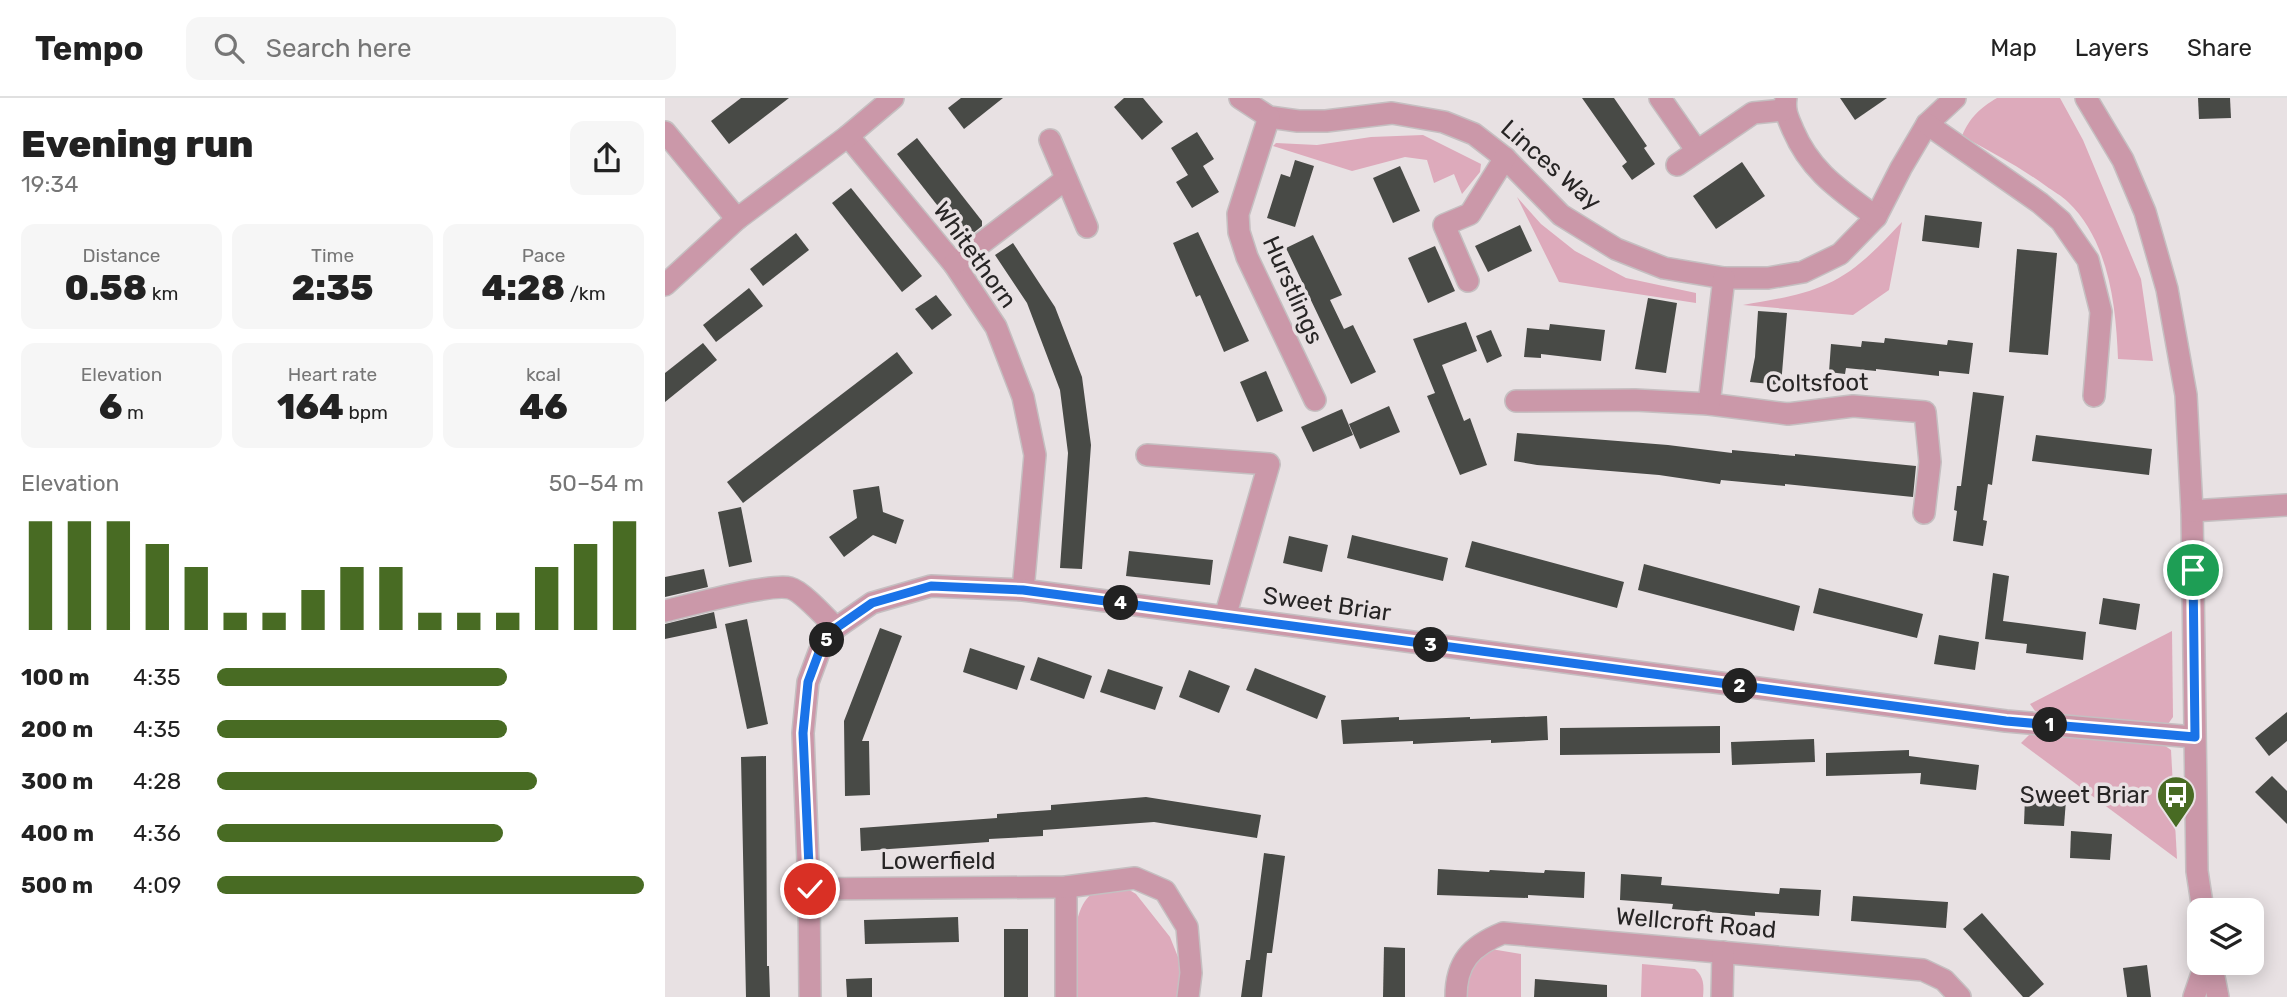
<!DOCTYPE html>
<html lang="en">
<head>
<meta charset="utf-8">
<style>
  :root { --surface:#fff; --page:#f6f6f6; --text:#222; --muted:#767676; --line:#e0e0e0; --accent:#486b23 }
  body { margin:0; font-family:Rubik,sans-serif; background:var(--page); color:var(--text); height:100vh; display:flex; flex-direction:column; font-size:26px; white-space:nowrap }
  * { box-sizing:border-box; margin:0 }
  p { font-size:23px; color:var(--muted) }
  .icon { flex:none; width:38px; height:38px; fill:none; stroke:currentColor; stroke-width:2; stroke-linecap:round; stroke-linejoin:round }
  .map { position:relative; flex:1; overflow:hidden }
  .sheet { display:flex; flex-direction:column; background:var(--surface); width:665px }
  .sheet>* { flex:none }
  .tools { position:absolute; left:1522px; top:800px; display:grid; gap:14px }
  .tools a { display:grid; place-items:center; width:77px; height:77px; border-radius:14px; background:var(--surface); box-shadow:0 4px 18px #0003; font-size:35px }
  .pin { position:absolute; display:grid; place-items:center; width:60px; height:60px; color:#fff; margin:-30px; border:4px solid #fff; border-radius:50%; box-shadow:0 2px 7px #0007 }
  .km { position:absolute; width:35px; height:35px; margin:-18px; border-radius:50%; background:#222; color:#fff; font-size:19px; line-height:35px; text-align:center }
  .round { display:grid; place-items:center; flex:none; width:74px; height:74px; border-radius:14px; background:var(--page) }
  .overview { display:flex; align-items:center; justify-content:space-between; height:119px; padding:0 21px }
  h1 { font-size:38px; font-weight:800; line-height:52px }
  .stats { display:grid; grid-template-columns:repeat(3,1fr); gap:10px; height:119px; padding:7px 21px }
  .stats div { display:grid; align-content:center; border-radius:14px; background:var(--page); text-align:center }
  .stats b { font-size:35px; font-weight:800 }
  .stats small { font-size:19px; font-weight:400 }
  .stats p { font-size:19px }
  .chart { height:196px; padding:14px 21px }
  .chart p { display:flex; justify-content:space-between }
  .chart svg { width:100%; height:126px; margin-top:7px; stroke:var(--accent); stroke-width:6 }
  ul { padding:0 21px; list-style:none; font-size:23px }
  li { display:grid; grid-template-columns:112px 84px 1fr; align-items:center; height:52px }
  li i { height:18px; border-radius:9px; background:var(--accent) }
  header { display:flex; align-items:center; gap:42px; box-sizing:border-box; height:98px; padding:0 35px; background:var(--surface); border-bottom:2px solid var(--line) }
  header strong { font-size:33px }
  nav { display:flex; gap:38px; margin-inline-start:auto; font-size:24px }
  .search { width:490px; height:63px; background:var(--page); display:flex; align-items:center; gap:18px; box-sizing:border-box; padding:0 24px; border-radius:14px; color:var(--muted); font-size:26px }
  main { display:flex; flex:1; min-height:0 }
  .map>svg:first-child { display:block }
  .green { fill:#dab }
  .building { fill:#484a46 }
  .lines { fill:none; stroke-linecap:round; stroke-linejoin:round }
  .minor-casing { stroke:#c5bfc1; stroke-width:24 }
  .minor { stroke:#cb98a9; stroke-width:21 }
  .route-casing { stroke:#fff; stroke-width:14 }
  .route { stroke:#1a73e8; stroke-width:9 }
  .labels { text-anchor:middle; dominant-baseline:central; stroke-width:7; stroke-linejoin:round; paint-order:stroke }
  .street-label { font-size:24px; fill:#272525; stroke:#e8e1e3 }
  .poi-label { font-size:24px; fill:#272525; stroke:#e8e1e3; text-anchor:end }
</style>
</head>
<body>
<header>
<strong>Tempo</strong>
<div class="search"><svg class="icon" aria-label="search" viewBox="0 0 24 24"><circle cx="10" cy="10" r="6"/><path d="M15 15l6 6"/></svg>Search here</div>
<nav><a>Map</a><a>Layers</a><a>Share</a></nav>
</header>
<main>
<section class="sheet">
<div class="overview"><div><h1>Evening run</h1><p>19:34</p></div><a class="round"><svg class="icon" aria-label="share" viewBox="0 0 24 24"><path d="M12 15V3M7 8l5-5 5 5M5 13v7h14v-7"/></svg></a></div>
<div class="stats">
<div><p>Distance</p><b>0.58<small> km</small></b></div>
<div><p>Time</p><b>2:35</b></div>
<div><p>Pace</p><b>4:28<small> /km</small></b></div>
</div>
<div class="stats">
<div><p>Elevation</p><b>6<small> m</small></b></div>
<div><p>Heart rate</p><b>164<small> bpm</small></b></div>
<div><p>kcal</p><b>46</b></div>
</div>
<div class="chart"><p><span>Elevation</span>50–54 m</p>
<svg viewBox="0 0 160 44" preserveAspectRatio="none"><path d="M5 44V6M15 44V6M25 44V6M35 44V14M45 44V22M55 44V38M65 44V38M75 44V30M85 44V22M95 44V22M105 44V38M115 44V38M125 44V38M135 44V22M145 44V14M155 44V6"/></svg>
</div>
<ul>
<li><b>100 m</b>4:35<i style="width:68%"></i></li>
<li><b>200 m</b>4:35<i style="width:68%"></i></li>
<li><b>300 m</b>4:28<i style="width:75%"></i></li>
<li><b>400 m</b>4:36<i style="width:67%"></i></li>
<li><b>500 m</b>4:09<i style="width:100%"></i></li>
</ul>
</section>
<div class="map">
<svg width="1622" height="899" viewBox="0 0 1622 899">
  <rect width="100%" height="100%" fill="#e8e1e3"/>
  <g class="green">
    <path d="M1332 0H1395L1418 42 1476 181 1488 263 1453 261C1451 208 1444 143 1403 104 1397 98 1388 93 1381 88 1355 69 1326 54 1297 38 1305 19 1315 10 1332 0Z"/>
    <polygon points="758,37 816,66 815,74 797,96 789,76 769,85 762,62 740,59 687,73 608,48 611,45 652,47 706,39"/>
    <polygon points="852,99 876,126 910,153 961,180 1031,195 1031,205 894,184"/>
    <path d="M1237 124 1224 192 1188 217 1078 207C1106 202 1136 198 1162 186 1192 173 1215 147 1237 124Z"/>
    <polygon points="1507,533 1508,619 1503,626 1485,628 1378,616 1370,613 1365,606"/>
    <polygon points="1375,635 1496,645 1506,652 1512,761 1356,645 1365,636"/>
    <path d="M456 787 471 796 505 839 515 864 518 899H409C410 866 400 801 439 789 444 787 451 788 456 787Z"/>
    <path d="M826 851 856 856V899H801C800 871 805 867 826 851Z"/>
    <path d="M977 866 1030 871C1039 879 1039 887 1038 899H976Z"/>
  </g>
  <g class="building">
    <polygon points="76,0 124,0 64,46 46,23"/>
    <polygon points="296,0 338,0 299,31 283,10"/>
    <polygon points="459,0 478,0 498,24 477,42 449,9"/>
    <polygon points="917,0 949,0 982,48 979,50 990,66 967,82 957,68 962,64"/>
    <polygon points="1175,0 1222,0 1190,22"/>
    <polygon points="1533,0 1565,0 1566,20 1534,21"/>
    <polygon points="532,34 549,61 538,68 554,94 527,110 511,84 523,77 506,50"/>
    <polygon points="252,40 317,123 317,128 302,140 298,140 232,56"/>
    <polygon points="630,62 649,68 630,129 602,120 616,76 625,79"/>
    <polygon points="1077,64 1100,98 1051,131 1028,98"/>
    <polygon points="735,68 755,113 728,125 708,80"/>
    <polygon points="186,90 257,178 237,194 167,105"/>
    <polygon points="1260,117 1317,124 1314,150 1257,143"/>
    <polygon points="855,127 867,153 823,174 810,148"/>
    <polygon points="533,134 584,243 559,254 535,197 531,199 508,145"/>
    <polygon points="131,135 144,152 98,188 85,171"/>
    <polygon points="648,137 677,197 665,202 679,231 688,227 711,274 686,286 621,150"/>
    <polygon points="348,145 390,209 417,279 426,347 417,471 395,470 403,355 395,292 362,205 330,157"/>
    <polygon points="770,148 790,193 763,205 743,160"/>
    <polygon points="1352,151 1392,155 1383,257 1344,254"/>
    <polygon points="84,190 98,208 51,244 38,227"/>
    <polygon points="271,197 287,217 267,232 250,211"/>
    <polygon points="983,200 1012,205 1001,275 970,271"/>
    <polygon points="1093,213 1122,215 1116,287 1085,284 1090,259"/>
    <polygon points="801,224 812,253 777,267 799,323 805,320 822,367 795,377 762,298 770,295 748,241"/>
    <polygon points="885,226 940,232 936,263 876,256 876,260 859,259 862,230 884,232"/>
    <polygon points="826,232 837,258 822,265 811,238"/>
    <polygon points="1220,240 1282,247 1283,242 1308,245 1304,276 1274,273 1274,278 1211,271 1211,273 1181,270 1180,276 1164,274 1166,246 1196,249 1197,243 1219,245"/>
    <polygon points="38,245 52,262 0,304 0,275"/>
    <polygon points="232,254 248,275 78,405 62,384"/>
    <polygon points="601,273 618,313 592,324 575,284"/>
    <polygon points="1308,294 1339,298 1327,387 1323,386 1318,422 1322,423 1318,448 1288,443 1292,413 1289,412 1292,388 1296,388"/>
    <polygon points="724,308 735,334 695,351 684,326"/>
    <polygon points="677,311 688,337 648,354 636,329"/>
    <polygon points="852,335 1003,347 1067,355 1067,352 1130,358 1130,356 1251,368 1248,399 1120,386 1120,388 1056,382 1055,386 994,377 872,367 849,363"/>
    <polygon points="1371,337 1487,351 1484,377 1367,363"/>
    <polygon points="214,388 218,414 239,422 231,446 208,437 179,459 164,439 192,420 188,392"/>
    <polygon points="76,409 87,464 64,469 53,414"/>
    <polygon points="687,437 783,460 778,483 682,460"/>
    <polygon points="624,438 663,447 657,474 618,465"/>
    <polygon points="807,443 959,484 952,510 800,469"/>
    <polygon points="464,453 548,462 545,487 461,478"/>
    <polygon points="979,466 1135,508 1129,533 973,492"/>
    <polygon points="39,471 43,489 0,499 0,479"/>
    <polygon points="1328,475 1344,478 1338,523 1421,534 1418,562 1361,555 1362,546 1320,541"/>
    <polygon points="1154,490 1258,516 1252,540 1148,515"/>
    <polygon points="1438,500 1475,506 1471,532 1434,526"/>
    <polygon points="49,514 52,530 0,541 0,526"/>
    <polygon points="82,521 103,626 82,631 60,526"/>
    <polygon points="215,530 237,538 197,643 204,643 205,697 180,698 179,623"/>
    <polygon points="1274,537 1314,544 1310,572 1269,566"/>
    <polygon points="305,550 360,568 352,592 298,574"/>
    <polygon points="373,559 427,578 419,601 365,582"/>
    <polygon points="590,570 661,598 652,621 581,592"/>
    <polygon points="443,571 498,589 490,612 435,594"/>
    <polygon points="524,572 565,588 554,615 514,599"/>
    <polygon points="1622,614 1622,643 1604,658 1590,640"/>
    <polygon points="882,618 883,642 826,645 826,642 748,646 748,643 678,646 676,622 734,619 734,622 805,619 805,621"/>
    <polygon points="1055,628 1055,655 895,657 895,630"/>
    <polygon points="1149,641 1150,664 1067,667 1066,644"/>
    <polygon points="1244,652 1244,658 1314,667 1311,692 1255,686 1256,675 1161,678 1161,655"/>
    <polygon points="101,658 102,868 104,868 105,899 81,899 76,659"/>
    <polygon points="1607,678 1622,693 1622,726 1590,694"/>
    <polygon points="481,699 596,717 592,740 489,724 378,732 378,738 324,741 324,744 196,753 195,730 332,720 332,716 386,712 386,707"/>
    <polygon points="1360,700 1401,702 1399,728 1359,726"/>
    <polygon points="1406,733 1447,736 1445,762 1405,760"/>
    <polygon points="599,755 620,758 607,855 602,855 597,899 576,899 581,862 585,862"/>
    <polygon points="773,771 824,774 825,772 879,775 880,772 920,774 919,800 863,797 863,800 772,797"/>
    <polygon points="956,776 997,779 996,787 1114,796 1115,790 1156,792 1154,818 1090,814 1090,818 1007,811 1008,806 955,802"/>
    <polygon points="1188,798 1283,804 1281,830 1186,823"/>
    <polygon points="1317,815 1379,886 1364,899 1358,899 1298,831"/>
    <polygon points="293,819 294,844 200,846 199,822"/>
    <rect x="339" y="831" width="24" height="68"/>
    <polygon points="719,849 740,850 740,899 718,899"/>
    <polygon points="1482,867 1486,899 1462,899 1458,870"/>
    <polygon points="207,880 207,899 182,899 181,881"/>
    <polygon points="870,881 942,887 942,899 869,899"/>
  </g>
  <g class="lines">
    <defs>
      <g id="minor">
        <polyline points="575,0 604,19 633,23 661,23 727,15 779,24 809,36 840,60 896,117 951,151 999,170 1059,180 1103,180 1138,174 1175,156 1211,119 1236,70 1262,26 1290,0"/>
        <polyline points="995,0 1032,53"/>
        <path d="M1121 0C1119 13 1123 20 1128 32 1146 74 1175 92 1211 119"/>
        <polyline points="1421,0 1458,62 1480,114 1502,191 1521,297 1527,413 1532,773 1538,812"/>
        <polyline points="604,19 573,116 574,134 582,159 650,302"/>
        <polyline points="1262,26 1375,105 1396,123 1423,162 1436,214 1429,298"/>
        <polyline points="0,34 72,121"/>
        <polyline points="183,38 289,166 331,229 358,299 370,357 358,492"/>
        <polyline points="385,42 422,129"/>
        <polyline points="1012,67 1088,15 1119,12"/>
        <polyline points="289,166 401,81"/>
        <polyline points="803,183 779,127 805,116 840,60"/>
        <polyline points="0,187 72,121 183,38 228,0"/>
        <polyline points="851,303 970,302 1044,306 1123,316 1188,308 1260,314 1265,364 1259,415"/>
        <polyline points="1044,306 1059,180"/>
        <polyline points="482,357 604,366 560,519"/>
        <polyline points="1527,413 1622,407"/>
        <path d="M0 513C24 507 106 485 125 490 137 493 162 521 171 530"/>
        <polyline points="401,789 401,899"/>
        <polyline points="144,791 401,789 470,780 500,793 522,829 526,875 523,899"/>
        <polyline points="1546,864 1553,899"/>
        <polyline points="145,899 144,791 138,635 143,584 156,549 171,530 207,505 266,488 358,492 1341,623 1529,639"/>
        <path d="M791 899C791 864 806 848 838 835L1258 872 1279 882 1295 899"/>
        <polyline points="1057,899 1058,854"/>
        <polyline points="1529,899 1541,864"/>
      </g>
    </defs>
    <use href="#minor" class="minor-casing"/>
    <use href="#minor" class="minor"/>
  </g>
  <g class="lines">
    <defs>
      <polyline id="route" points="145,791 138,635 143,584 156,549 171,530 207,505 266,488 358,492 1341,623 1530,639 1528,472"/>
    </defs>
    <use href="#route" class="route-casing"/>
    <use href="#route" class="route"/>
  </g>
  <defs>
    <symbol id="bus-pin" viewBox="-11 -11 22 30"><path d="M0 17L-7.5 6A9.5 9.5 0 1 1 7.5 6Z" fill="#486b23" stroke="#e8e1e3"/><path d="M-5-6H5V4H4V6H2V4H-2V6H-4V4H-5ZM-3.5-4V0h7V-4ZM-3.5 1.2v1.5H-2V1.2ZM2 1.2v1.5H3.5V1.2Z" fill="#fff"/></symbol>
  </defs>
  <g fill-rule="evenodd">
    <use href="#bus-pin" x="1489" y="675" width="44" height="60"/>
  </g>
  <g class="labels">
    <g class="street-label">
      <text transform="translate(886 67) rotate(41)">Linces Way</text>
      <text transform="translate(310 157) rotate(54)">Whitethorn</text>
      <text transform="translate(628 192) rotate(66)">Hurstlings</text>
      <text transform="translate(1152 285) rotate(-1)">Coltsfoot</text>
      <text transform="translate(662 506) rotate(8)">Sweet Briar</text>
      <text x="273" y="763">Lowerfield</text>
      <text transform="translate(1031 825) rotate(5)">Wellcroft Road</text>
    </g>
    <g class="poi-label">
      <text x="1484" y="697">Sweet Briar</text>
    </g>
  </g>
</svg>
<div class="tools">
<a><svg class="icon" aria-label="layers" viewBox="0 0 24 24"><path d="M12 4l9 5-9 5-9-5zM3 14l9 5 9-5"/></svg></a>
</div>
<div class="pin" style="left:1528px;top:472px;background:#1e9e55"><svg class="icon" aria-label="arrive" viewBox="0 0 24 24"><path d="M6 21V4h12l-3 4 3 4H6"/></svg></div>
<div class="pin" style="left:145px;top:791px;background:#d93025"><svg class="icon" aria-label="check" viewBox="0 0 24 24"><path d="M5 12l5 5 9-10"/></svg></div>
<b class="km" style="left:1385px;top:627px">1</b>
<b class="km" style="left:1075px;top:588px">2</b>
<b class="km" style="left:766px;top:547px">3</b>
<b class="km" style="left:456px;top:505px">4</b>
<b class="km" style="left:162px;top:542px">5</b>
</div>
</main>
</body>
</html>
